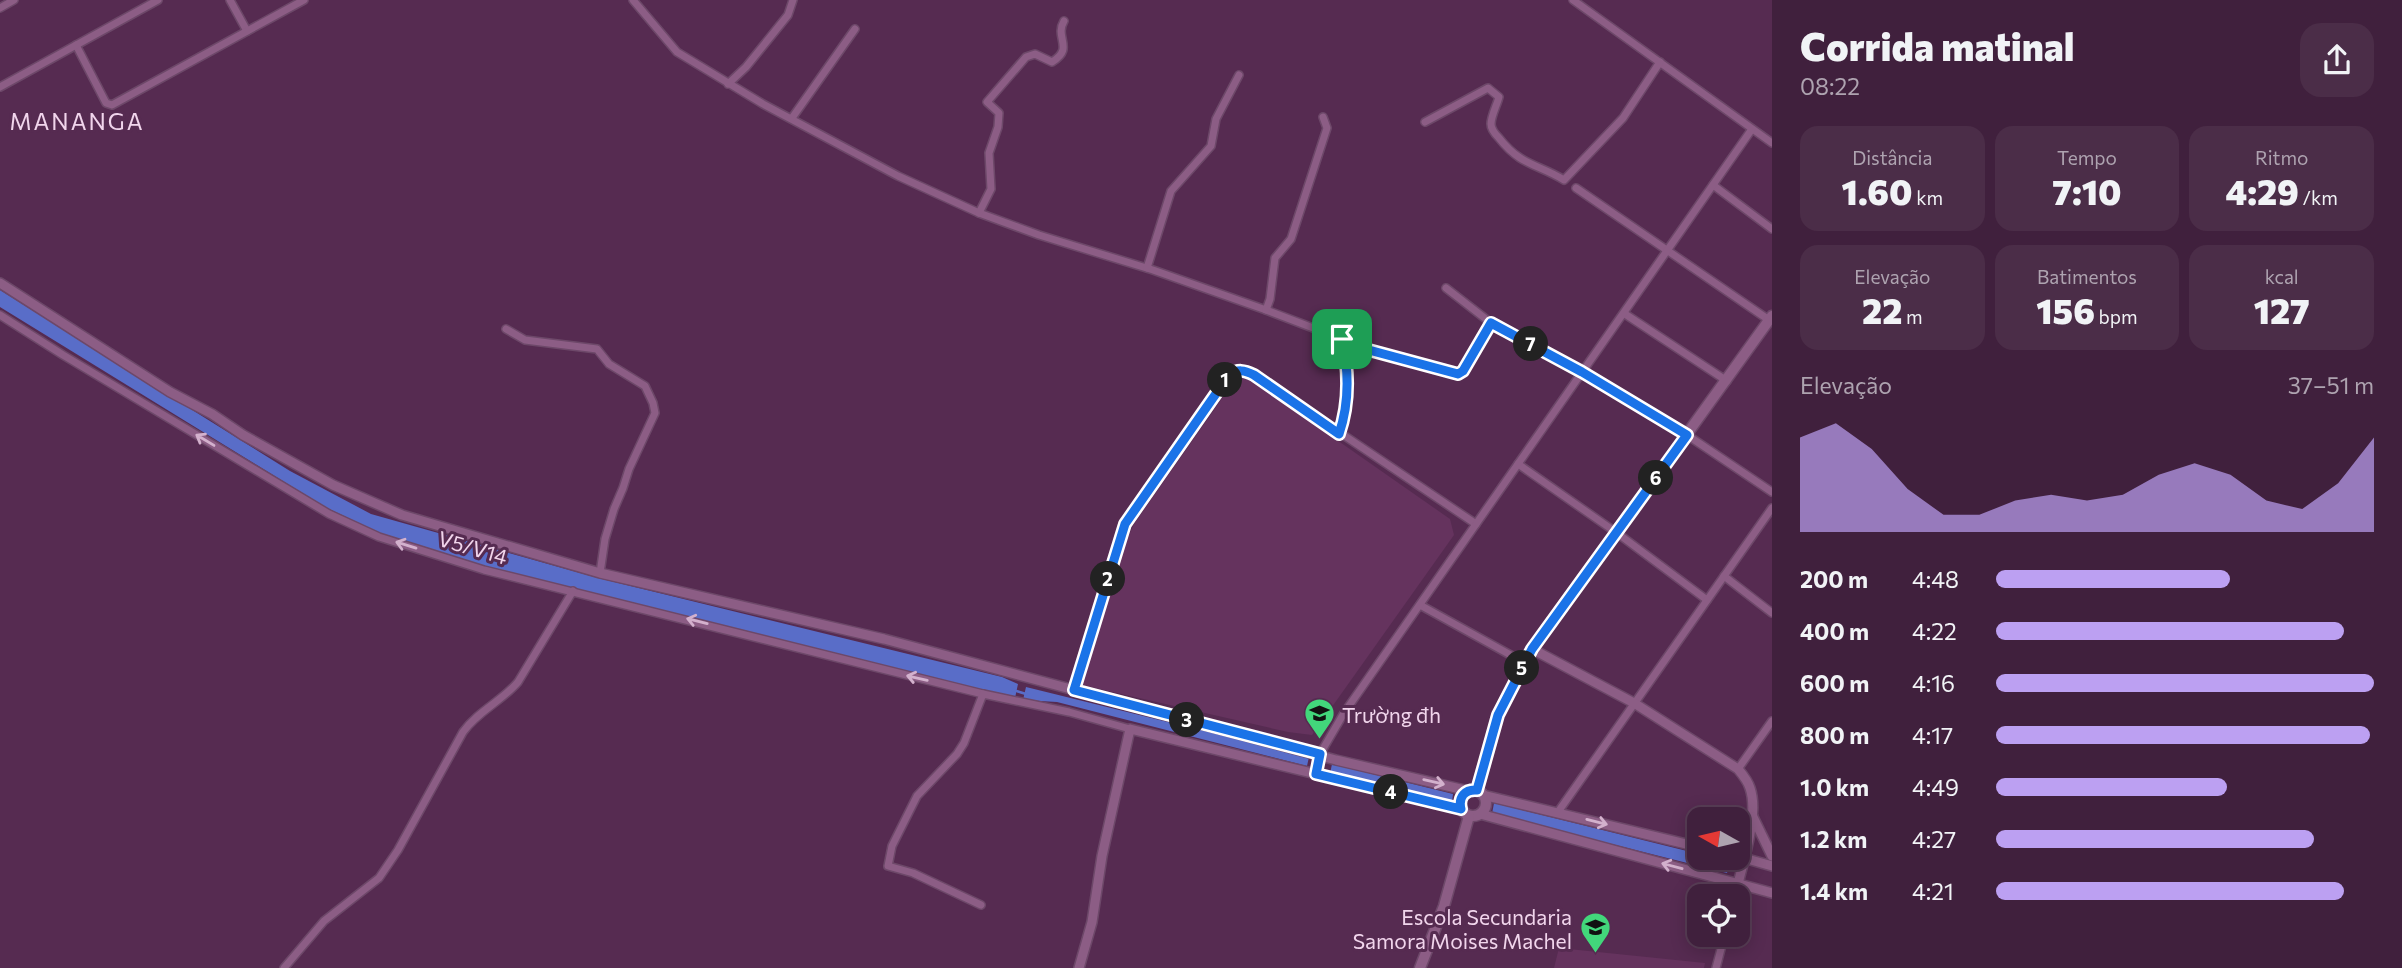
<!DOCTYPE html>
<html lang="pt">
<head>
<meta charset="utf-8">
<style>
  :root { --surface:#40203d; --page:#4b2d48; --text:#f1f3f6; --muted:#aea3b0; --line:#593e57; --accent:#bca0f2 }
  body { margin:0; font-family:Commissioner,sans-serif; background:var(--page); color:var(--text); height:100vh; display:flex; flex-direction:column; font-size:26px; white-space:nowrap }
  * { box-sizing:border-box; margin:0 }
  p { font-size:23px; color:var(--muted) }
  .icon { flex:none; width:38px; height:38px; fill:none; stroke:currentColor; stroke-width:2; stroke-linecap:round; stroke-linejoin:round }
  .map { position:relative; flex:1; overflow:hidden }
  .panel { display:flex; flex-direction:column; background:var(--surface); width:630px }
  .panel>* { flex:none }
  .needle { width:46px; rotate:278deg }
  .buttons { position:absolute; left:1687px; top:807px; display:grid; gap:14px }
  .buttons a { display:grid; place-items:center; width:63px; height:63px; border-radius:14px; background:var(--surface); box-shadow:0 4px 18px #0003,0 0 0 2px var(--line); font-size:35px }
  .pin { position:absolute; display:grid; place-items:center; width:60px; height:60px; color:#fff; margin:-30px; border-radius:14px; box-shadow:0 4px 10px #0006 }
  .km { position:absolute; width:35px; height:35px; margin:-18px; border-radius:50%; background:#222; color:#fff; font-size:19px; line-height:35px; text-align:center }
  .round { display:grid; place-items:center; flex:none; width:74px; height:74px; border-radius:21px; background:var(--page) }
  .headline { display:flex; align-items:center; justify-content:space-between; height:119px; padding:0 28px }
  h1 { font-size:38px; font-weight:800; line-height:52px }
  .metrics { display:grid; grid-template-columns:repeat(3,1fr); gap:10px; height:119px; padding:7px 28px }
  .metrics div { display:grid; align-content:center; border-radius:18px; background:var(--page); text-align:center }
  .metrics b { font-size:35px; font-weight:800 }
  .metrics small { font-size:19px; font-weight:400 }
  .metrics p { font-size:19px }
  .chart { height:196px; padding:14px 28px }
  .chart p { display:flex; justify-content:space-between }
  .chart svg { width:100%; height:126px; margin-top:7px; fill:var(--accent); opacity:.7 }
  ul { padding:0 28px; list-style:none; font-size:23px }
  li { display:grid; grid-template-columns:112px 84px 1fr; align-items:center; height:52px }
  li i { height:18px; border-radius:9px; background:var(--accent) }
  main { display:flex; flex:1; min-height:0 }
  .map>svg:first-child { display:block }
  .built { fill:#65335e }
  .water { fill:#596dc8 }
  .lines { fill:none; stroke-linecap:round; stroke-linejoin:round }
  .stream { stroke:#596dc8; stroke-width:2.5 }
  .minor-casing { stroke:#6d4869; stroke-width:10 }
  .tertiary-casing { stroke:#6d4869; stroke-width:12 }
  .secondary-casing { stroke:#6d4869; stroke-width:13 }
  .minor { stroke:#8c5d85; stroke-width:7 }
  .tertiary { stroke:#8c5d85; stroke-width:9 }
  .secondary { stroke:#8c5d85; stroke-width:10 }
  .oneway { stroke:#d3b1cd }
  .route-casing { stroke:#fff; stroke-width:14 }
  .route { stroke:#1a73e8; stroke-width:9 }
  .labels { text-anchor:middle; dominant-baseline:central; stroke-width:6; stroke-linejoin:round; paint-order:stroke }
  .street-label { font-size:21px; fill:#f1d5ec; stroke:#562b51 }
  .poi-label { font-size:21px; fill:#f1d5ec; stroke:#562b51; text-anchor:start }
  .neighbourhood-label { font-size:23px; letter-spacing:2px; fill:#f1d5ec; stroke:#562b51 }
</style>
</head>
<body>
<main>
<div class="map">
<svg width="1772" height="968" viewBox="0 0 1772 968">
  <rect width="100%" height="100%" fill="#562b51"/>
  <g class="built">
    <polygon points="1244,375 1450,519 1454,535 1312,735 1288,732 1082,685 1113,570 1134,524 1237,377"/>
    <polygon points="1559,948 1705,963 1704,968 1554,968"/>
  </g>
  <g class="water">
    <polygon points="0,290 290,471 371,514 598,578 1002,677 1018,684 1015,698 485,566 388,537 325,507 0,307"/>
    <polygon points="1026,687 1309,757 1307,766 1057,702 1023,700"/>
    <polygon points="1332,764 1453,794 1452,802 1330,774"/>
    <polygon points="1494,803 1699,854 1699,858 1712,858 1730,862 1727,873 1492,814"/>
  </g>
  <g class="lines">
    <polyline class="stream" points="1013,690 1026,694"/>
    <defs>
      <g id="minor">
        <polyline points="230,0 247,31"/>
        <polyline points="633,0 677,52 763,104 898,176 979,213 1039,235 1153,270 1266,310 1342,339 1354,346 1452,374 1458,374 1463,371 1491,323"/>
        <polyline points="1573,0 1772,143"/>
        <polyline points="0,8 14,0"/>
        <polyline points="76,45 106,103 112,105 304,0"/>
        <polyline points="728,84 746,67 788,15 793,0"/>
        <polyline points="0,87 158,0"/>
        <polyline points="792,118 855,29"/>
        <path d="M1425 122 1488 88 1499 97C1497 105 1491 116 1491 124 1491 129 1496 135 1499 138 1521 166 1538 164 1564 180L1623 118 1660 62"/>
        <polyline points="1713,185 1772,229"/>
        <polyline points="1576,188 1769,320"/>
        <path d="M979 213 991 189 989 153 998 127 999 113 987 102 1026 57 1035 54 1052 62C1075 48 1054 38 1064 21"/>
        <polyline points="1147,268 1171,191 1211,146 1216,119 1239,75"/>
        <polyline points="1446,288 1491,323 1582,372 1687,435 1772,492"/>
        <polyline points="1266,310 1270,299 1275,258 1291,239 1327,128 1323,117"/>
        <polyline points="1625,314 1727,381"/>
        <polyline points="0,315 63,355 329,514 379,537 484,570 983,694"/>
        <polyline points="506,329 525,340 597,349 609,364 645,386 653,403 655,413 629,469 623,488 614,509 605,539 600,573"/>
        <path d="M1340 434C1350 402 1349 371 1342 339"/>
        <polyline points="1518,464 1617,533 1707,600"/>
        <polyline points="1724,576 1772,613"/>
        <polyline points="1420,605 1525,663"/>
        <path d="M1074 690 1125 524 1221 385C1231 372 1238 367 1254 375L1476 524"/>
        <polyline points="1738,769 1772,721"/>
        <polyline points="1316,773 1320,754 1344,713 1752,129"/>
        <polyline points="1558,812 1772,508"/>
        <polyline points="1735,896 1738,884"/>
        <polyline points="981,905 913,873 888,866 892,846 917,796 957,754 964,743 983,694 1069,712 1130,729"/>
        <path d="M284 968 324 921 379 878 398 850 463 732C478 711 502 701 518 682L573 591"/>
        <polyline points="1716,968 1725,934"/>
      </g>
      <g id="tertiary">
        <polyline points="0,283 170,392 212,414 243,435 333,485 402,515 600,573 884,639 1336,760 1469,791"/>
        <path d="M1532 649 1634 703 1738 769C1743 775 1748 781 1750 788 1759 814 1744 858 1738 884"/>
        <polyline points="1483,795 1699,847"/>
        <polyline points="1480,814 1772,893"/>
        <polyline points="1753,817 1772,856"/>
        <polyline points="1740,857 1772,866"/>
        <polyline points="1079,968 1092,922 1102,856 1130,729 1461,809"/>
      </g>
      <g id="secondary">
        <circle cx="1473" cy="803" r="13"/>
        <polyline points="1477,791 1498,715 1532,649 1772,316"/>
        <polyline points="1420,968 1444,906 1469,816"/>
      </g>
    </defs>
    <use href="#minor" class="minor-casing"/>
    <use href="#tertiary" class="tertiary-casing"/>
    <use href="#secondary" class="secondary-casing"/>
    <use href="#minor" class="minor"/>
    <use href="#tertiary" class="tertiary"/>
    <use href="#secondary" class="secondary"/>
  </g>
  <defs><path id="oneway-shaft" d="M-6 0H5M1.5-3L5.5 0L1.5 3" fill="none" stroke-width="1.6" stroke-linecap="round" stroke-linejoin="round" transform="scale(1.75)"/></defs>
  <g class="oneway">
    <use href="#oneway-shaft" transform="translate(205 440) rotate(-149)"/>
    <use href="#oneway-shaft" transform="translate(406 545) rotate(-163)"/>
    <use href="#oneway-shaft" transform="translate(697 621) rotate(-166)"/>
    <use href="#oneway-shaft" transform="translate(917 678) rotate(-167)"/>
    <use href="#oneway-shaft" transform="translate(1434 782) rotate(13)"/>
    <use href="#oneway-shaft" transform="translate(1597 822) rotate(14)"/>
    <use href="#oneway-shaft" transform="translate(1672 866) rotate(-165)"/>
  </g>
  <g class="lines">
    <defs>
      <path id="route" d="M1491 323 1582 372 1687 435 1532 649 1498 715 1477 790C1465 789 1458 797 1461 809L1316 774 1320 754 1074 690 1125 524 1229 375C1238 369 1244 370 1254 375L1339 434C1350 402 1349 371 1342 339L1354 346 1458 374 1463 371Z"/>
    </defs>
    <use href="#route" class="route-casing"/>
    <use href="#route" class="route"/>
  </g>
  <defs>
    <symbol id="university-pin" viewBox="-11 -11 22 30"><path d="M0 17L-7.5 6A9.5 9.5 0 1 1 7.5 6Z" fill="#42d77b" stroke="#562b51"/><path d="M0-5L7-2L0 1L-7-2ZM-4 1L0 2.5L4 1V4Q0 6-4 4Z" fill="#111"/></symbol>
    <symbol id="school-pin" viewBox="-11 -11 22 30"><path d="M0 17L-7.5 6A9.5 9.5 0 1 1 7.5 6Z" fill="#42d77b" stroke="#562b51"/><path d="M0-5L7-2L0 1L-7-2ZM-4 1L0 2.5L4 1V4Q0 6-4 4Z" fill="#111"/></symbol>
  </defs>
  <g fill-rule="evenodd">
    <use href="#university-pin" x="1302" y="696" width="35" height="47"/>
    <use href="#school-pin" x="1578" y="910" width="35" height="47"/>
  </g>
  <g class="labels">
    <g class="street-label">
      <text transform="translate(473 547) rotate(16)">V5/V14</text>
    </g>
    <g class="poi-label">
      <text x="1342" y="714">Trường đh</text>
      <text x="1572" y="916" text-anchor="end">Escola Secundaria<tspan x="1572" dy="24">Samora Moises Machel</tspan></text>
    </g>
    <g class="neighbourhood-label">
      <text x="77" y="121">MANANGA</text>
    </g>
  </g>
</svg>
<div class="buttons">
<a><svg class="needle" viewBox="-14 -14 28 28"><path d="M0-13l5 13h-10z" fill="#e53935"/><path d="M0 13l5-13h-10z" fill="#aea3b0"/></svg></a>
<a><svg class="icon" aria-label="locate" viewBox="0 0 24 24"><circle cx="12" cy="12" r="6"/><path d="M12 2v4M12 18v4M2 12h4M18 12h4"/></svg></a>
</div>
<div class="pin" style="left:1342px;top:339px;background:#1e9e55"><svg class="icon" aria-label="arrive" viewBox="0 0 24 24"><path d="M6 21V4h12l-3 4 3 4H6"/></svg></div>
<b class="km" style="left:1225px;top:380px">1</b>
<b class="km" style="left:1108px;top:579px">2</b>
<b class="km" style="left:1187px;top:720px">3</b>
<b class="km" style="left:1391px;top:792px">4</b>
<b class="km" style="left:1522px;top:668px">5</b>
<b class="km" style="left:1656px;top:478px">6</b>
<b class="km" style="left:1531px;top:344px">7</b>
</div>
<section class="panel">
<div class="headline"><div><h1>Corrida matinal</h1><p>08:22</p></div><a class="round"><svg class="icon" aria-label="share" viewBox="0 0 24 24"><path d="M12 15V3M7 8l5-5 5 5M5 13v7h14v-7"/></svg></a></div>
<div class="metrics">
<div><p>Distância</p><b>1.60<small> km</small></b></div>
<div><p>Tempo</p><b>7:10</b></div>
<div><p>Ritmo</p><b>4:29<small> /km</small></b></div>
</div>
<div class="metrics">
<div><p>Elevação</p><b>22<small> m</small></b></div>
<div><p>Batimentos</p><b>156<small> bpm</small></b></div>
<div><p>kcal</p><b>127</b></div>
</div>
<div class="chart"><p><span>Elevação</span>37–51 m</p>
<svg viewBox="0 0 160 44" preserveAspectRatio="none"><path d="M0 44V11L10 6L20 15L30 29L40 38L50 38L60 33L70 31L80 33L90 31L100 24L110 20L120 24L130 33L140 36L150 27L160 11V44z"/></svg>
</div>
<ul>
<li><b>200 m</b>4:48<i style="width:62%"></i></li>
<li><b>400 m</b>4:22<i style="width:92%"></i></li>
<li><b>600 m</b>4:16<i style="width:100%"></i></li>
<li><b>800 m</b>4:17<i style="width:99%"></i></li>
<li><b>1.0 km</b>4:49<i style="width:61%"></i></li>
<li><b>1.2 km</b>4:27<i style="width:84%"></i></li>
<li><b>1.4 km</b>4:21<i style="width:92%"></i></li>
</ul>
</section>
</main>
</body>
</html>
